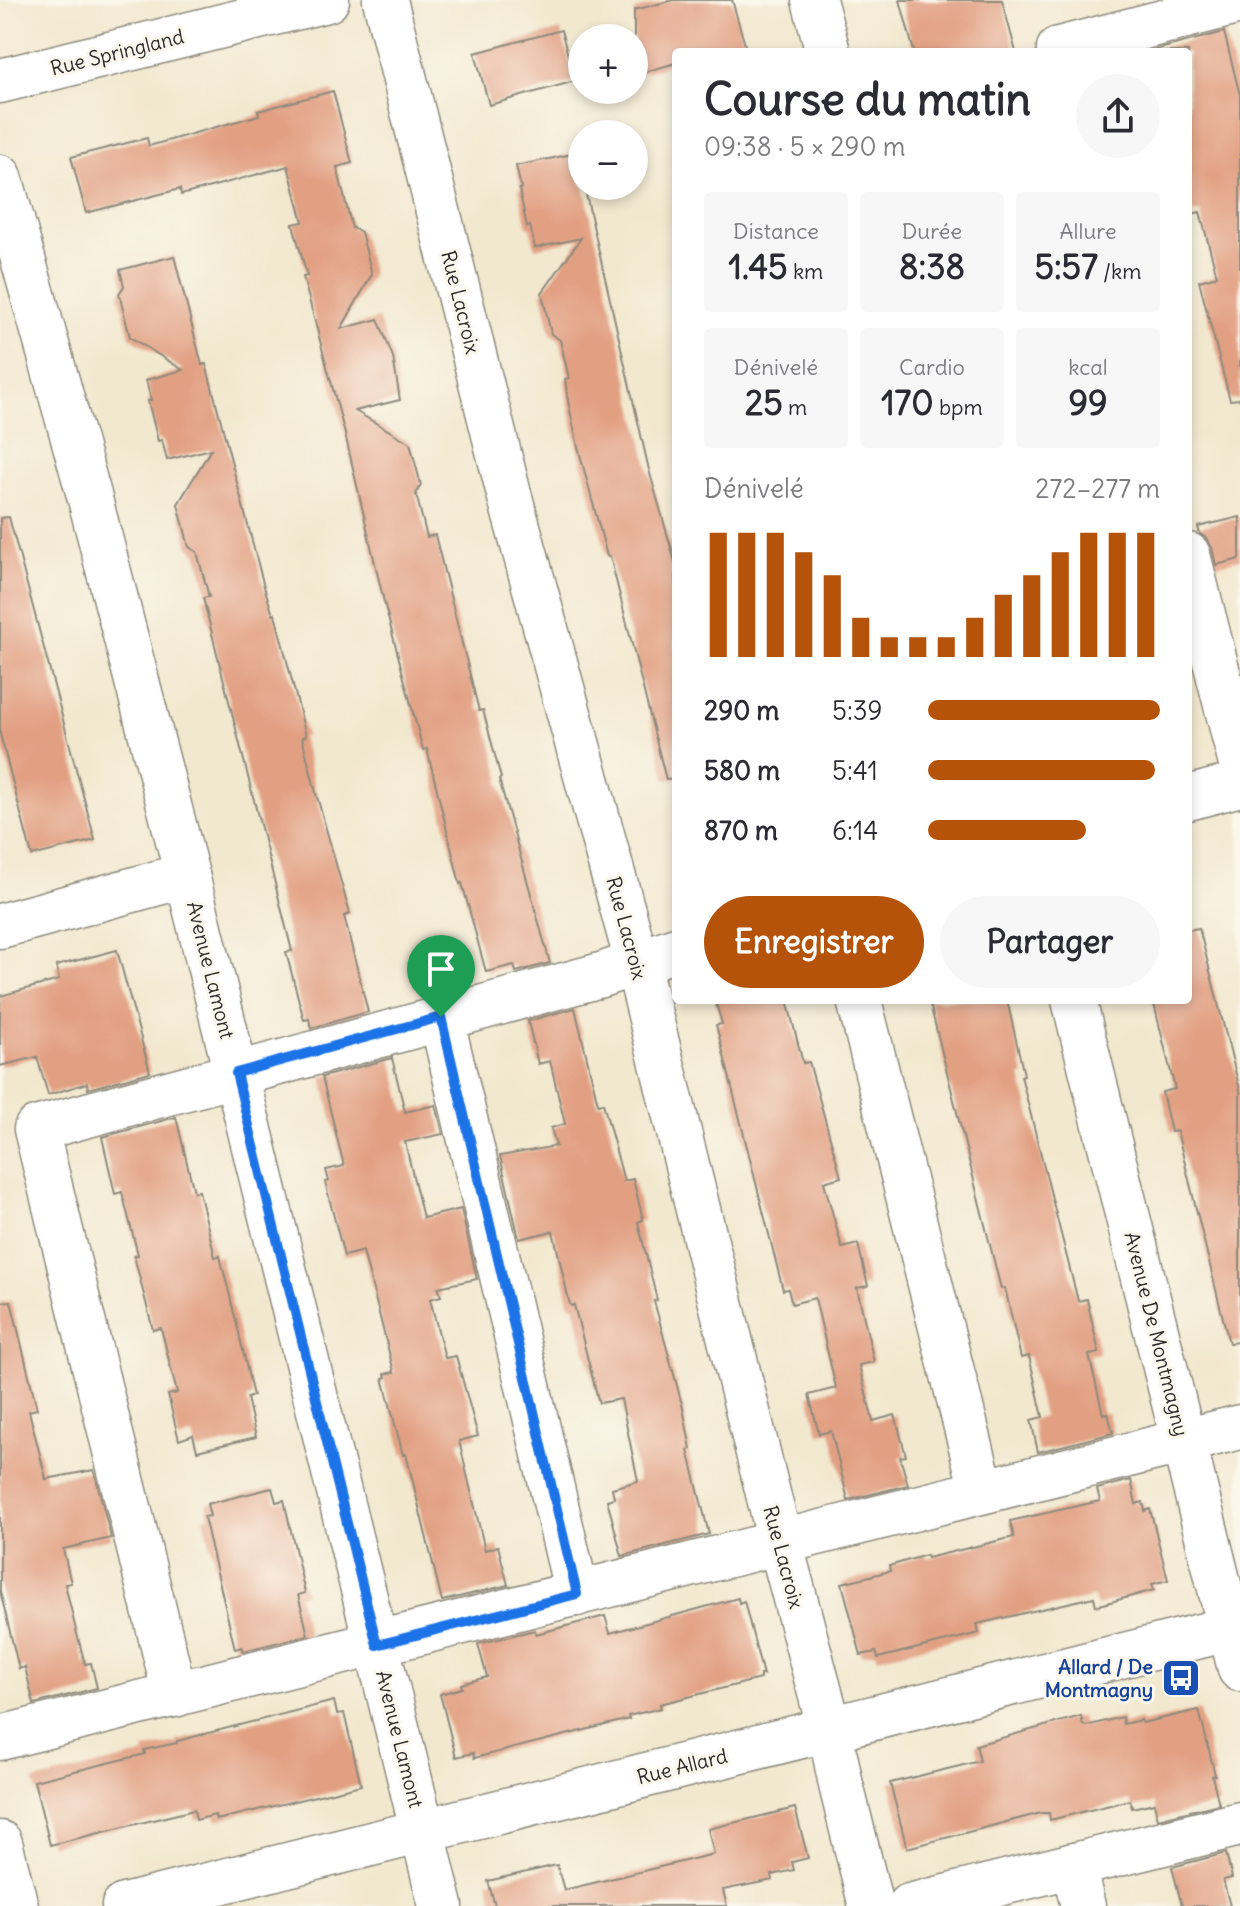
<!DOCTYPE html>
<html lang="fr">
<head>
<meta charset="utf-8">
<style>
  :root { --surface:#fff; --page:#f7f7f7; --text:#2b2b33; --muted:#7c7c81; --accent:#b45309 }
  body { margin:0; font-family:Delius,sans-serif; background:var(--page); color:var(--text); height:100vh; display:flex; flex-direction:column; font-size:30px; white-space:nowrap }
  * { box-sizing:border-box; margin:0 }
  p { font-size:26px; color:var(--muted) }
  .icon { flex:none; width:44px; height:44px; fill:none; stroke:currentColor; stroke-width:2; stroke-linecap:round; stroke-linejoin:round }
  .map { position:relative; flex:1; overflow:hidden }
  .side { position:absolute; left:672px; top:48px; width:520px; height:956px; display:flex; flex-direction:column; background:var(--surface); border-radius:8px; box-shadow:0 4px 12px #0003 }
  .side>* { flex:none }
  .fabs { position:absolute; left:568px; top:24px; display:grid; gap:16px }
  .fabs a { display:grid; place-items:center; width:80px; height:80px; border-radius:50%; background:var(--surface); box-shadow:0 4px 12px #0003; font-size:40px }
  .pin { position:absolute; display:grid; place-items:center; width:68px; height:68px; color:#fff; margin:-82px -34px; border-radius:50% 50% 50% 0; rotate:-45deg; box-shadow:0 0 8px #0007 }
  .pin .icon { rotate:45deg }
  .round { display:grid; place-items:center; flex:none; width:84px; height:84px; border-radius:42px; background:var(--page) }
  .headline { display:flex; align-items:center; justify-content:space-between; height:136px; padding:0 32px }
  h1 { font-size:44px; font-weight:700; line-height:60px }
  .figures { display:grid; grid-template-columns:repeat(3,1fr); gap:12px; height:136px; padding:8px 32px }
  .figures div { display:grid; align-content:center; border-radius:8px; background:var(--page); text-align:center }
  .figures b { font-size:34px; font-weight:700 }
  .figures small { font-size:22px; font-weight:400 }
  .figures p { font-size:22px }
  .chart { height:224px; padding:16px 32px }
  .chart p { display:flex; justify-content:space-between }
  .chart svg { width:100%; height:144px; margin-top:8px; stroke:var(--accent); stroke-width:6 }
  .cta { display:flex; gap:16px; margin-top:auto; padding:16px 32px }
  .cta a { flex:1; height:92px; border-radius:48px; background:var(--accent); color:#fff; font-size:32px; font-weight:700; line-height:92px; text-align:center }
  .cta a+a { background:var(--page); color:var(--text) }
  ul { padding:0 32px; list-style:none; font-size:26px }
  li { display:grid; grid-template-columns:128px 96px 1fr; align-items:center; height:60px }
  li i { height:20px; border-radius:10px; background:var(--accent) }
  .map>svg:first-child { display:block }
  .building { fill:#e2a083 }
  .lines { fill:none; stroke-linecap:round; stroke-linejoin:round }
  .minor-casing { stroke:#8e8a7d; stroke-width:47 }
  .minor { stroke:#fff; stroke-width:44 }
  .route-casing { stroke:#fff; stroke-width:16 }
  .route { stroke:#1a73e8; stroke-width:10 }
  .labels { text-anchor:middle; dominant-baseline:central; stroke-width:6; stroke-linejoin:round; paint-order:stroke }
  .street-label { font-size:20px; fill:#2b2b2b; stroke:#fbf7ec }
  .transit-label { font-size:20px; font-weight:bold; fill:#164399; stroke:#fbf7ec; text-anchor:end }
</style>
</head>
<body>
<div class="map">
<svg width="1240" height="1906" viewBox="0 0 1240 1906">
  <rect width="100%" height="100%" fill="#fbf7ec"/>
  <filter id="ink" filterUnits="userSpaceOnUse"><feTurbulence type="fractalNoise" baseFrequency=".0125" numOctaves="2"/><feDisplacementMap in="SourceGraphic" scale="16" xChannelSelector="R" yChannelSelector="G"/><feConvolveMatrix kernelMatrix="1 2 1 2 8 2 1 2 1" color-interpolation-filters="sRGB"/></filter>
  <filter id="wash" filterUnits="userSpaceOnUse"><feTurbulence type="fractalNoise" baseFrequency=".006" numOctaves="4" result="noise"/><feDisplacementMap in="SourceGraphic" scale="32" xChannelSelector="R" yChannelSelector="G"/><feGaussianBlur stdDeviation="1.8" result="paint"/><feColorMatrix in="noise" values="0 0 0 0 0 0 0 0 0 0 0 0 0 0 0 0 0 1.4 0 .05"/><feComposite in="paint" operator="in"/></filter>
  <g filter="url(#wash)">
    <rect width="100%" height="100%" fill="#f2e8cf"/>
    <g id="blocks">
      <g class="building">
        <polygon points="674,0 732,0 747,52 676,52 676,63 634,75 634,10"/>
        <polygon points="900,0 1002,0 1016,52 914,52"/>
        <polygon points="561,30 575,81 489,105 475,53"/>
        <polygon points="1224,32 1240,95 1240,399 1230,400 1199,281 1217,276 1200,212 1188,215 1188,52 1147,52"/>
        <polygon points="333,91 352,163 337,167 352,228 361,232 372,274 341,329 378,319 393,357 400,400 355,411 410,443 421,485 416,494 427,537 435,535 479,711 483,710 501,778 499,779 550,963 516,972 514,965 486,972 462,883 460,884 427,749 423,750 384,602 345,434 303,277 307,276 293,224 303,222 288,166 181,195 180,189 86,213 71,157 147,138 149,146 259,115 258,111"/>
        <polygon points="577,153 582,186 584,186 649,470 676,565 676,779 666,780 610,556 607,556 578,447 568,401 565,379 569,378 560,340 551,334 542,293 581,238 535,248 530,226 527,227 519,189 521,188 516,166"/>
        <polygon points="174,256 202,365 206,364 263,583 273,615 275,614 306,736 302,737 316,793 350,914 344,916 368,1012 311,1028 309,1019 304,1020 286,952 292,951 203,598 209,597 197,552 189,547 178,504 211,449 167,460 162,440 158,441 148,401 151,400 146,380 183,370 130,337 119,294 124,286 120,270"/>
        <polygon points="9,517 95,840 32,856 0,734 0,518"/>
        <polygon points="1240,517 1240,559 1216,565 1212,548 1206,538 1200,534 1198,527"/>
        <polygon points="1199,928 1240,1090 1240,1342 1229,1343 1177,1131 1171,1132 1162,1092 1175,1089 1153,1000 1188,1000 1188,930"/>
        <polygon points="117,950 150,1072 88,1089 87,1083 48,1095 37,1057 0,1066 0,996 59,980 56,966"/>
        <polygon points="715,1000 787,1000 803,1063 809,1062 841,1177 824,1182 842,1248 858,1244 868,1286 857,1288 874,1362 859,1365 873,1421 895,1415 906,1456 900,1457 908,1485 848,1500 831,1431 819,1434 809,1395 836,1388 815,1298 792,1304 788,1289 783,1290 721,1044 716,1025 722,1024"/>
        <polygon points="929,1000 1007,1000 1024,1075 1021,1076 1078,1301 1087,1299 1099,1353 1089,1355 1103,1414 1108,1413 1113,1433 1038,1452 1031,1420 1043,1417 1029,1356 1021,1358 1005,1288 1001,1289"/>
        <polygon points="575,1008 598,1104 603,1103 624,1181 633,1179 643,1220 638,1222 657,1300 654,1301 683,1408 691,1449 688,1450 709,1534 622,1556 607,1500 614,1498 612,1488 638,1481 621,1399 599,1403 574,1305 571,1306 569,1301 553,1231 519,1239 500,1156 556,1146 551,1128 565,1124 550,1061 538,1064 528,1021"/>
        <polygon points="392,1058 405,1112 436,1105 443,1134 405,1142 423,1218 461,1209 477,1279 438,1287 441,1296 430,1299 445,1358 456,1356 478,1436 459,1441 485,1550 498,1546 508,1585 442,1601 406,1454 403,1455 383,1378 386,1377 385,1374 394,1372 363,1251 344,1256 325,1182 329,1181 326,1170 344,1166 322,1077"/>
        <polygon points="176,1117 194,1192 199,1191 215,1257 220,1256 239,1333 253,1396 247,1398 256,1437 197,1451 193,1435 179,1440 168,1395 177,1393 161,1328 153,1330 134,1256 138,1255 122,1192 115,1194 102,1137"/>
        <polygon points="11,1301 37,1409 29,1411 46,1479 94,1470 111,1538 63,1549 71,1583 65,1584 75,1626 85,1664 91,1663 97,1688 34,1704 25,1667 19,1669 0,1591 0,1302"/>
        <polygon points="1131,1480 1136,1504 1143,1502 1145,1511 1150,1509 1168,1580 1152,1584 1154,1590 1096,1606 1094,1597 977,1624 979,1633 878,1658 876,1652 861,1655 842,1583 890,1571 889,1566 926,1555 927,1558 1014,1537 1010,1521 1100,1501 1097,1489"/>
        <polygon points="272,1488 276,1502 284,1500 305,1593 298,1595 308,1635 243,1651 242,1647 235,1649 204,1517 210,1516 207,1504"/>
        <polygon points="738,1598 739,1603 744,1601 763,1675 760,1675 760,1679 660,1704 661,1708 628,1716 629,1719 474,1758 473,1753 456,1757 440,1694 462,1688 461,1684 487,1677 478,1644 535,1630 536,1634 605,1616 610,1633"/>
        <polygon points="334,1701 337,1714 344,1713 361,1785 216,1820 215,1815 196,1820 194,1810 50,1845 34,1781 145,1754 144,1750 177,1743 177,1741"/>
        <polygon points="1199,1710 1215,1775 1212,1776 1219,1804 1158,1819 1154,1803 1132,1808 1130,1800 1050,1820 1049,1813 1041,1813 907,1848 890,1783 980,1761 976,1745 1081,1716 1083,1725 1086,1726 1122,1717 1123,1724 1141,1720 1142,1723"/>
        <polygon points="795,1808 808,1858 792,1862 794,1870 772,1875 773,1880 723,1890 727,1906 495,1906 488,1881 557,1865 564,1890 714,1854 708,1829"/>
        <polygon points="1226,1853 1232,1878 1223,1880 1230,1906 1182,1906 1172,1867"/>
      </g>
    </g>
  </g>
  <g filter="url(#ink)">
    <use href="#blocks" fill-opacity="0" stroke="#8e8a7d" stroke-width="2"/>
    <g class="lines">
      <defs>
        <g id="minor">
          <polyline points="385,0 509,494 637,962 780,1542 830,1730 841,1785 871,1906"/>
          <polyline points="814,0 828,52"/>
          <polyline points="1059,52 1059,49 1240,2"/>
          <polyline points="0,81 327,0"/>
          <polyline points="0,177 89,495 187,875 441,1906"/>
          <polyline points="1188,555 1240,760"/>
          <polyline points="1188,798 1240,784"/>
          <polyline points="0,926 187,875"/>
          <polyline points="859,1000 982,1491"/>
          <polyline points="1074,1000 1240,1669"/>
          <polyline points="441,1017 577,1594"/>
          <polyline points="175,1695 36,1129 601,975 676,949"/>
          <polyline points="0,1738 1240,1427"/>
          <polyline points="0,1843 16,1906"/>
          <polyline points="1073,1865 1083,1906"/>
          <polyline points="124,1906 1240,1626"/>
          <polyline points="909,1906 1240,1824"/>
        </g>
      </defs>
      <use href="#minor" class="minor-casing"/>
      <use href="#minor" class="minor"/>
    </g>
  </g>
  <g class="lines" filter="url(#ink)">
    <defs>
      <polygon id="route" points="441,1017 577,1594 377,1645 236,1073"/>
    </defs>
    <use href="#route" class="route-casing"/>
    <use href="#route" class="route"/>
  </g>
  <defs>
    <symbol id="bus-square" viewBox="-11 -11 22 22"><rect x="-9" y="-9" width="18" height="18" rx="4" fill="#1a4fb4" stroke="#fbf7ec"/><path d="M-5-6H5V4H4V6H2V4H-2V6H-4V4H-5ZM-3.5-4V0h7V-4ZM-3.5 1.2v1.5H-2V1.2ZM2 1.2v1.5H3.5V1.2Z" fill="#fff"/></symbol>
  </defs>
  <g fill-rule="evenodd">
    <use href="#bus-square" x="1159" y="1656" width="44" height="44"/>
  </g>
  <g class="labels">
    <g class="street-label">
      <text transform="translate(117 52) rotate(-14)">Rue Springland</text>
      <text transform="translate(461 302) rotate(76)">Rue Lacroix</text>
      <text transform="translate(627 928) rotate(75)">Rue Lacroix</text>
      <text transform="translate(211 970) rotate(76)">Avenue Lamont</text>
      <text transform="translate(1157 1334) rotate(76)">Avenue De Montmagny</text>
      <text transform="translate(784 1557) rotate(75)">Rue Lacroix</text>
      <text transform="translate(400 1739) rotate(76)">Avenue Lamont</text>
      <text transform="translate(682 1766) rotate(-14)">Rue Allard</text>
    </g>
    <g class="transit-label">
      <text x="1153" y="1666">Allard / De<tspan x="1153" dy="23">Montmagny</tspan></text>
    </g>
  </g>
</svg>
<div class="fabs">
<a>+</a>
<a>−</a>
</div>
<div class="pin" style="left:441px;top:1017px;background:#1e9e55"><svg class="icon" aria-label="arrive" viewBox="0 0 24 24"><path d="M6 21V4h12l-3 4 3 4H6"/></svg></div>
<section class="side">
<div class="headline"><div><h1>Course du matin</h1><p>09:38 · 5 × 290 m</p></div><a class="round"><svg class="icon" aria-label="share" viewBox="0 0 24 24"><path d="M12 15V3M7 8l5-5 5 5M5 13v7h14v-7"/></svg></a></div>
<div class="figures">
<div><p>Distance</p><b>1.45<small> km</small></b></div>
<div><p>Durée</p><b>8:38</b></div>
<div><p>Allure</p><b>5:57<small> /km</small></b></div>
</div>
<div class="figures">
<div><p>Dénivelé</p><b>25<small> m</small></b></div>
<div><p>Cardio</p><b>170<small> bpm</small></b></div>
<div><p>kcal</p><b>99</b></div>
</div>
<div class="chart"><p><span>Dénivelé</span>272–277 m</p>
<svg viewBox="0 0 160 44" preserveAspectRatio="none"><path d="M5 44V6M15 44V6M25 44V6M35 44V12M45 44V19M55 44V32M65 44V38M75 44V38M85 44V38M95 44V32M105 44V25M115 44V19M125 44V12M135 44V6M145 44V6M155 44V6"/></svg>
</div>
<ul>
<li><b>290 m</b>5:39<i style="width:100%"></i></li>
<li><b>580 m</b>5:41<i style="width:98%"></i></li>
<li><b>870 m</b>6:14<i style="width:68%"></i></li>
</ul>
<div class="cta"><a>Enregistrer</a><a>Partager</a></div>
</section>
</div>
</body>
</html>
